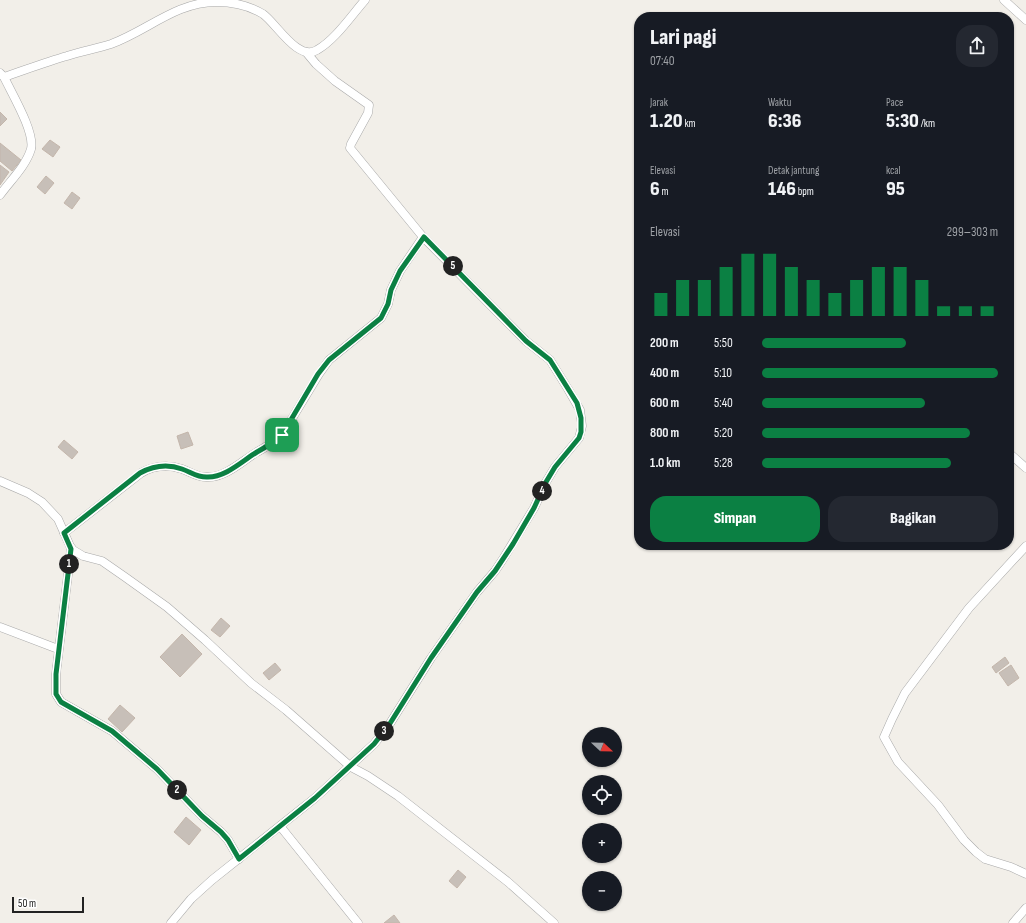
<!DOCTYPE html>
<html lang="id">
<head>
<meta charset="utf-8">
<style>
  :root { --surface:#171b24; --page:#242831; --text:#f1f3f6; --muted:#9ea1a6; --accent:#0b8043 }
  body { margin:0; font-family:"Sofia Sans Condensed",sans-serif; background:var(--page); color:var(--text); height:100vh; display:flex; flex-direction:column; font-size:15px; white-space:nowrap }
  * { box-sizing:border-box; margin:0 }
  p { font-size:13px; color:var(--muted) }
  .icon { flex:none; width:22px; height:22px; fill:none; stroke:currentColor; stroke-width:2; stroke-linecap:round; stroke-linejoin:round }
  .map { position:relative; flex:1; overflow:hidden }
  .panel { position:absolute; left:634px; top:12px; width:380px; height:538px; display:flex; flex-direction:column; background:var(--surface); border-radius:16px; box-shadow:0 1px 3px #0004 }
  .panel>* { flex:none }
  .needle { width:26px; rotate:112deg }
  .controls { position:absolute; left:582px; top:727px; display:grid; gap:8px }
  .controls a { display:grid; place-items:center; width:40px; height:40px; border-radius:50%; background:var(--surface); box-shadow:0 1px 3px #0004; font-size:20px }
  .scale { position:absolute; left:12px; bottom:10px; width:72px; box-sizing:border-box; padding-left:4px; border:2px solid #222; border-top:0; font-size:11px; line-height:14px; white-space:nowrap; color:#222; -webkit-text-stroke:3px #fff; paint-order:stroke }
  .pin { position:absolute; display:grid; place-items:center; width:34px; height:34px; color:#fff; margin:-17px; border-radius:8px; box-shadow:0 2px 6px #0006 }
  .km { position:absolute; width:20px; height:20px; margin:-10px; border-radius:50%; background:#222; color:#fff; font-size:11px; line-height:20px; text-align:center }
  .round { display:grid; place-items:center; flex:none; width:42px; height:42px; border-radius:16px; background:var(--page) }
  .overview { display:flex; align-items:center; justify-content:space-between; height:68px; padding:0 16px }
  h1 { font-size:22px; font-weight:800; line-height:30px }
  .metrics { display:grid; grid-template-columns:repeat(3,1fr); gap:6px; height:68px; padding:4px 16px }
  .metrics div { display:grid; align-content:center }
  .metrics b { font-size:20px; font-weight:800 }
  .metrics small { font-size:11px; font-weight:400 }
  .metrics p { font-size:11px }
  .chart { height:112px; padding:8px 16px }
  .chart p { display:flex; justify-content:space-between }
  .chart svg { width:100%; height:72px; margin-top:4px; stroke:var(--accent); stroke-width:6 }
  .button { display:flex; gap:8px; margin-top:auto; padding:8px 16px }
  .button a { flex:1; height:46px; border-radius:16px; background:var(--accent); color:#fff; font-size:16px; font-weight:800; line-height:46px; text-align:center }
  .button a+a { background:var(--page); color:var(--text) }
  ul { padding:0 16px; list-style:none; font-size:13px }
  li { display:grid; grid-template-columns:64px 48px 1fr; align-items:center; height:30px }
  li i { height:10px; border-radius:5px; background:var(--accent) }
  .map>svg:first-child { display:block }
  .building { fill:#c7bfb8; stroke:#c4b6ab }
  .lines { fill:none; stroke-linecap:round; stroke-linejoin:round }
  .minor-casing { stroke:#a9a9a9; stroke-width:9 }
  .minor { stroke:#fff; stroke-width:8 }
  .route-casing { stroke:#fff; stroke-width:8 }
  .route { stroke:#0b8043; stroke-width:5 }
</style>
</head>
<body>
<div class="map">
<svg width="1026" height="923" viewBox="0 0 1026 923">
  <rect width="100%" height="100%" fill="#f2efe9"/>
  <g class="building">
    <polygon points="0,112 7,119 0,126"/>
    <polygon points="50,140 60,147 53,157 42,149"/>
    <polygon points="0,143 21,160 12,171 0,161"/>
    <polygon points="0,165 9,172 0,185"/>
    <polygon points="46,176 54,183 45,194 37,187"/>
    <polygon points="72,192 80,198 72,209 64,203"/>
    <polygon points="188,432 193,445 181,449 177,436"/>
    <polygon points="64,440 78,452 72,459 58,447"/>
    <polygon points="221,618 230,626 220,637 211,630"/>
    <polygon points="182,634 202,654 180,677 160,657"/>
    <polygon points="1005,657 1009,663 996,673 992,667"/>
    <polygon points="275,663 281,670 269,680 263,673"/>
    <polygon points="1011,665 1019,678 1008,686 999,673"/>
    <polygon points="120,705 135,718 122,732 108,719"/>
    <polygon points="186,817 201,830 189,845 174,832"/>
    <polygon points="458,870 466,877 457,888 449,881"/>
    <polygon points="394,915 400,923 384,923"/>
  </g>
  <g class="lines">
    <defs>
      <g id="minor">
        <polyline points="1004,0 1026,20"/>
        <path d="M0 73 4 77C12 94 35 132 31 149 26 166 10 181 0 195"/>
        <path d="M4 77C25 70 46 62 67 56 81 51 96 49 111 44 147 31 176 2 216 2 232 2 250 6 263 14 276 23 298 62 317 50 335 40 351 16 365 0"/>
        <polyline points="1009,453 1026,468"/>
        <polyline points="0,481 28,493 42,502 58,519 70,546 73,550 83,556 102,561 125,577 167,607 205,640 251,683 286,710 351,767 368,776 398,796 508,882 554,923"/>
        <path d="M64 533 141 473C153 466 168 464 182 469 191 472 198 478 208 477 226 477 242 461 257 452 266 447 274 442 282 435L319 374 329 360 381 318 388 304 391 290 400 271 423 237 350 148 351 144 368 113 369 105 335 81 316 64 306 52"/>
        <polyline points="1026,546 969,608 905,693 892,719 884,737 898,762 938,805 964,840 976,852 985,859 1011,867 1026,874"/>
        <polyline points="71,549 56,674 56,694 61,702 112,731 157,769 202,816 221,832 228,840 239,859"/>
        <polyline points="0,627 58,649"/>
        <polyline points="280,826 358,923"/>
        <polyline points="171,923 191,899 212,880 315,798 374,744 389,725 431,658 477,592 495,571 503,559 534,508 546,482 555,467 579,438 582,426 580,410 568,389 550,360 526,341 423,237"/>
        <polyline points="1013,923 1026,908"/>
      </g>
    </defs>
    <use href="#minor" class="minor-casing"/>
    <use href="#minor" class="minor"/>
  </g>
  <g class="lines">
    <defs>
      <path id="route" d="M424 237 526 341 550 360 577 403 581 418V432L579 438 555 467 546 482 534 508 513 544 495 571 477 592 431 658 389 725 374 744 315 798 239 859 228 840 221 832 202 816 157 769 112 731 61 702 56 694V674L71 549 64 533 140 473C153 466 168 464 182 469 191 472 198 478 208 477 226 477 242 461 257 452 266 447 274 442 282 435L318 374 329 360 381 318 388 304 391 290 400 271Z"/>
    </defs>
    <use href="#route" class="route-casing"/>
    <use href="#route" class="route"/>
  </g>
</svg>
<div class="controls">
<a><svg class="needle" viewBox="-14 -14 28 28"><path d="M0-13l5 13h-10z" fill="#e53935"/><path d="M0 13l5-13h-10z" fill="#9ea1a6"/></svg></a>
<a><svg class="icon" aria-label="locate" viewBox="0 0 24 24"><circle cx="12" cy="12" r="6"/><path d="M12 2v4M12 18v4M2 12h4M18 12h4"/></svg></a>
<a>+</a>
<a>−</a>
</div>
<div class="scale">50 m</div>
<div class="pin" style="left:282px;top:435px;background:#1e9e55"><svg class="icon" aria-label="arrive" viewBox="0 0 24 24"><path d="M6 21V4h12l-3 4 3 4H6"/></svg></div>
<b class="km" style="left:69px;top:564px">1</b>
<b class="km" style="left:177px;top:790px">2</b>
<b class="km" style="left:384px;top:731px">3</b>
<b class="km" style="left:542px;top:491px">4</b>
<b class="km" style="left:453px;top:266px">5</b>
<section class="panel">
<div class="overview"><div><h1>Lari pagi</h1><p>07:40</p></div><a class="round"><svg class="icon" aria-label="share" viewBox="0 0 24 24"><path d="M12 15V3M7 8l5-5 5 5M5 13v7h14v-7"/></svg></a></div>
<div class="metrics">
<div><p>Jarak</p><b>1.20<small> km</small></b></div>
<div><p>Waktu</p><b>6:36</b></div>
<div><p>Pace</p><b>5:30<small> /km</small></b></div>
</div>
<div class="metrics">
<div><p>Elevasi</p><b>6<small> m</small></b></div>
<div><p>Detak jantung</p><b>146<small> bpm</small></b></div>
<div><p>kcal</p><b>95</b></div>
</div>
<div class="chart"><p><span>Elevasi</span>299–303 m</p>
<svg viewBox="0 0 160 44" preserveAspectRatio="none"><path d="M5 44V30M15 44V22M25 44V22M35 44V14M45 44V6M55 44V6M65 44V14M75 44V22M85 44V30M95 44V22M105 44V14M115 44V14M125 44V22M135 44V38M145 44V38M155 44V38"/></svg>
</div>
<ul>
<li><b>200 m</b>5:50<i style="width:61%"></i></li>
<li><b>400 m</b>5:10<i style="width:100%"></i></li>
<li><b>600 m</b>5:40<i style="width:69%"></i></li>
<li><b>800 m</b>5:20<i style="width:88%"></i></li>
<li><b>1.0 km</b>5:28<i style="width:80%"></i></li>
</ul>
<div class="button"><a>Simpan</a><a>Bagikan</a></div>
</section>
</div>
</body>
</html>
